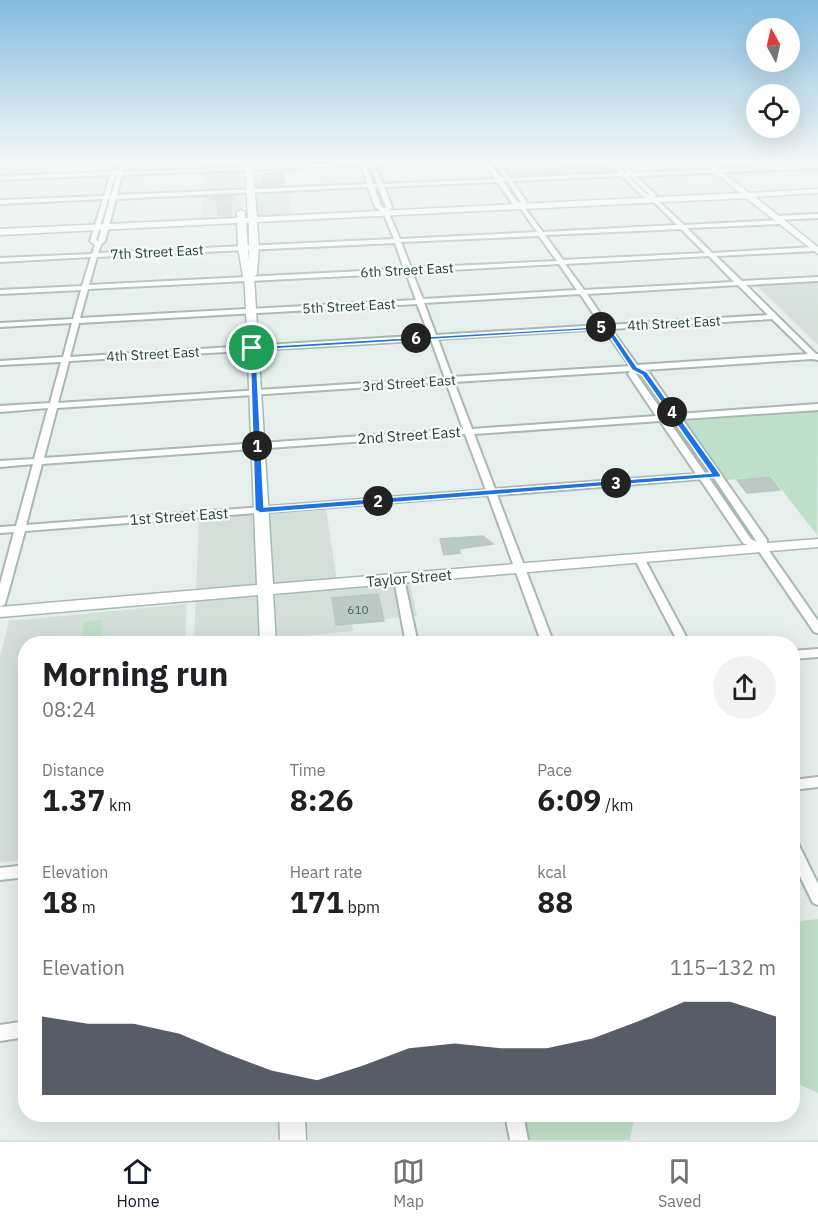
<!DOCTYPE html>
<html lang="en">
<head>
<meta charset="utf-8">
<style>
  :root { --surface:#fff; --page:#f2f2f2; --text:#202124; --muted:#757577; --line:#e0e0e0; --accent:#111827 }
  body { margin:0; font-family:"IBM Plex Sans",sans-serif; background:var(--page); color:var(--text); height:100vh; display:flex; flex-direction:column; font-size:22px; white-space:nowrap }
  * { box-sizing:border-box; margin:0 }
  p { font-size:20px; color:var(--muted) }
  .icon { flex:none; width:33px; height:33px; fill:none; stroke:currentColor; stroke-width:2; stroke-linecap:round; stroke-linejoin:round }
  .map { position:relative; flex:1; overflow:hidden }
  .sheet { position:absolute; left:18px; top:636px; width:782px; height:486px; display:flex; flex-direction:column; background:var(--surface); border-radius:24px; box-shadow:0 6px 24px #0002 }
  .sheet>* { flex:none }
  .needle { width:39px; rotate:352deg }
  .tools { position:absolute; left:746px; top:18px; display:grid; gap:12px }
  .tools a { display:grid; place-items:center; width:54px; height:54px; border-radius:50%; background:var(--surface); box-shadow:0 6px 24px #0002; font-size:30px }
  .pin { position:absolute; display:grid; place-items:center; width:51px; height:51px; color:#fff; margin:-26px; border:3px solid #fff; border-radius:50%; box-shadow:0 2px 6px #0007 }
  .km { position:absolute; width:30px; height:30px; margin:-15px; border-radius:50%; background:#222; color:#fff; font-size:16px; line-height:30px; text-align:center }
  .round { display:grid; place-items:center; flex:none; width:63px; height:63px; border-radius:32px; background:var(--page) }
  .overview { display:flex; align-items:center; justify-content:space-between; height:102px; padding:0 24px }
  h1 { font-size:33px; font-weight:700; line-height:45px }
  .figures { display:grid; grid-template-columns:repeat(3,1fr); gap:9px; height:102px; padding:6px 24px }
  .figures div { display:grid; align-content:center }
  .figures b { font-size:30px; font-weight:700 }
  .figures small { font-size:16px; font-weight:400 }
  .figures p { font-size:16px }
  .chart { height:168px; padding:12px 24px }
  .chart p { display:flex; justify-content:space-between }
  .chart svg { width:100%; height:108px; margin-top:6px; fill:var(--accent); opacity:.7 }
  .menu { display:flex; justify-content:space-around; align-items:center; height:84px; border-top:2px solid var(--line); background:var(--surface); font-size:16px; color:var(--muted) }
  .menu a { display:grid; justify-items:center; gap:3px }
  .menu .on { color:var(--accent) }
  .map>svg:first-child { display:block }
  .built { fill:#d4dfda }
  .green { fill:#bfe0c8 }
  .building { fill:#bbcac4; stroke:#b8c9c2; stroke-width:1.5 }
  .lines { fill:none; stroke-linecap:round; stroke-linejoin:round }
  .street-casing { stroke:#a8b8b2; stroke-width:4 }
  .secondary-casing { stroke:#a4bbb3; stroke-width:3 }
  .street { fill:#fff; fill-rule:evenodd }
  .secondary { fill:#fff; fill-rule:evenodd }
  .route { fill:#1a73e8; stroke:#fff; stroke-width:1.5; fill-rule:evenodd }
  .labels { text-anchor:middle; dominant-baseline:central; stroke-width:4.5; stroke-linejoin:round; paint-order:stroke }
  .number-label { font-size:12px; fill:#4a645c }
  .far-street-label { font-size:14px; fill:#24423a; stroke:#f7fbf9 }
  .street-label { font-size:15px; fill:#24423a; stroke:#f7fbf9 }
</style>
</head>
<body>
<div class="map">
<svg width="818" height="1140" viewBox="0 0 818 1140">
  <rect width="100%" height="100%" fill="#e6efeb"/>
  <g class="built">
    <polygon points="240,168 242,217 201,219 204,170"/>
    <polygon points="288,189 292,215 252,217 250,191"/>
    <polygon points="818,282 818,345 757,286"/>
    <polygon points="326,510 337,581 408,575 417,616 352,622 353,631 236,643 194,644 199,519"/>
    <polygon points="187,604 185,643 26,644 25,860 0,862 0,657 9,621"/>
  </g>
  <g class="green">
    <polygon points="613,164 623,175 508,180 500,168"/>
    <polygon points="818,410 817,535 771,476 727,480 685,422 686,420"/>
    <polygon points="101,620 103,622 100,641 81,643 84,622"/>
    <polygon points="818,919 818,1093 792,1081 792,922"/>
    <polygon points="522,1115 635,1115 630,1139 632,1140 528,1140"/>
  </g>
  <g class="building">
    <polygon points="283,173 285,185 258,187 258,183 263,183 262,174"/>
    <polygon points="234,196 234,198 231,199 231,215 218,215 217,199 210,199 211,197"/>
    <polygon points="770,477 780,490 747,493 737,480"/>
    <polygon points="483,536 493,544 459,549 460,553 444,555 440,539"/>
    <polygon points="378,594 384,621 336,625 332,598"/>
  </g>
  <g class="lines">
    <defs>
      <g id="street">
        <path d="M121 161H126L123 172 360 162V161H433L430 163 375 165 383 184 495 179 484 161H488L501 178H505L493 161H497L510 178 619 173 608 161H613L625 173H627L616 161H621L633 173 818 164V168L636 176 656 195 652 200 642 196 622 176 512 181 527 202 523 206 543 232 677 225 653 201 656 199 684 225 781 220 784 222 781 224 687 228 712 253 815 247 818 249 815 251 716 256 742 281 818 277V281L746 285 816 354H818V360L812 359 644 370 648 371 678 414 818 404V410L682 419 767 540V548L818 621V633L814 632 758 550 743 543 700 479 497 495 554 644H542L488 495 25 531 5 604 0 607V584L14 532 0 533V527L16 526 33 464 0 467V461L34 459 48 408 0 412V406L50 403 61 362 0 365V361L63 357 72 323 0 327V323L73 319 81 290 0 294V290L82 286 91 257 0 262V258L92 254 95 245 90 241 103 199 0 204V200L104 196 110 175 0 180V176L111 172 114 168 118 172ZM361 165 367 184 117 195 122 175ZM366 165H370L377 184H373ZM115 175H117L111 195 109 196ZM628 176H630L650 195 646 194ZM503 181H507L521 202 520 203 516 201ZM497 182 512 203 521 209 537 232 400 239 388 211 392 207 384 187ZM368 187 375 207 383 212 394 239 98 253 101 245 105 241 116 199ZM374 187H378L386 207 384 208 381 206ZM108 199H110L98 241 96 240ZM681 229 705 253 563 260 545 235ZM539 236 557 261 411 268 401 242ZM395 243 404 269 89 285 97 257ZM709 256 734 282 584 290 565 264ZM559 264 577 290 423 299 412 272ZM406 273 416 300 80 318 88 289ZM738 285 768 315 608 325 587 294ZM580 294 601 325 436 335 424 303ZM417 304 429 335 70 357 79 323ZM772 319 808 354 637 365 611 329ZM604 329 630 366 452 377 438 339ZM431 340 445 378 58 403 69 361ZM630 371 628 374 656 416 472 429 454 382ZM637 372 642 375 670 415H665L636 374ZM446 382 463 429 44 458 57 408ZM668 420H673L710 473H705ZM660 421 696 474 495 489 474 434ZM465 434 486 490 26 525 42 464ZM709 478H714L757 542 751 539Z"/>
        <polygon points="818,214 818,218 776,220 773,218 776,216"/>
        <polygon points="639,555 644,558 690,644 679,644 634,558"/>
        <polygon points="399,576 404,579 418,644 406,644 394,579"/>
        <polygon points="818,649 818,657 792,659 792,651"/>
        <polygon points="818,777 818,787 792,790 792,780"/>
        <polygon points="792,839 797,841 818,884 818,905 813,903 792,860"/>
        <polygon points="26,865 26,877 0,880 0,868"/>
        <polygon points="26,1021 26,1037 0,1041 0,1025"/>
        <polygon points="505,1114 523,1114 528,1140 510,1140"/>
      </g>
      <g id="secondary">
        <path d="M245 161H252L257 217 740 193 701 161H708L749 193 818 189V193L755 197 818 247V254L746 198 257 222 259 248 257 274 254 277 273 584 818 539V547L273 594 276 644H260L258 595 0 617V607L257 585 245 287 238 248 237 223 0 235V229L237 218V212L241 210 245 212V218H248ZM246 223H249V261Z"/>
        <polygon points="279,1114 305,1114 306,1140 280,1140"/>
      </g>
    </defs>
    <use href="#street" class="street-casing"/>
    <use href="#secondary" class="secondary-casing"/>
    <use href="#street" class="street"/>
    <use href="#secondary" class="secondary"/>
  </g>
  <linearGradient id="sky" x2="0" y2="1"><stop stop-color="#84bce0"/><stop offset="0.5" stop-color="#f4f8f6"/><stop offset="1" stop-color="#f4f8f6" stop-opacity="0"/></linearGradient>
  <rect width="818" height="320" fill="url(#sky)"/>
  <path class="route" d="M609 326 637 367 647 372 721 475 720 477 260 513 255 510 250 347ZM605 329 632 370 642 375 711 473 264 507 256 350Z"/>
  <g class="labels">
    <g class="number-label">
      <text x="358" y="609">610</text>
    </g>
    <g class="far-street-label">
      <text transform="translate(157 252) rotate(-3)">7th Street East</text>
      <text transform="translate(407 270) rotate(-3)">6th Street East</text>
      <text transform="translate(349 306) rotate(-3)">5th Street East</text>
      <text transform="translate(674 323) rotate(-3)">4th Street East</text>
      <text transform="translate(153 354) rotate(-3)">4th Street East</text>
      <text transform="translate(409 383) rotate(-4)">3rd Street East</text>
    </g>
    <g class="street-label">
      <text transform="translate(409 435) rotate(-4)">2nd Street East</text>
      <text transform="translate(179 516) rotate(-4)">1st Street East</text>
      <text transform="translate(409 578) rotate(-5)">Taylor Street</text>
    </g>
  </g>
</svg>
<div class="tools">
<a><svg class="needle" viewBox="-14 -14 28 28"><path d="M0-13l5 13h-10z" fill="#e53935"/><path d="M0 13l5-13h-10z" fill="#757577"/></svg></a>
<a><svg class="icon" aria-label="locate" viewBox="0 0 24 24"><circle cx="12" cy="12" r="6"/><path d="M12 2v4M12 18v4M2 12h4M18 12h4"/></svg></a>
</div>
<div class="pin" style="left:252px;top:348px;background:#1e9e55"><svg class="icon" aria-label="arrive" viewBox="0 0 24 24"><path d="M6 21V4h12l-3 4 3 4H6"/></svg></div>
<b class="km" style="left:257px;top:446px">1</b>
<b class="km" style="left:378px;top:501px">2</b>
<b class="km" style="left:616px;top:483px">3</b>
<b class="km" style="left:672px;top:412px">4</b>
<b class="km" style="left:601px;top:327px">5</b>
<b class="km" style="left:416px;top:338px">6</b>
<section class="sheet">
<div class="overview"><div><h1>Morning run</h1><p>08:24</p></div><a class="round"><svg class="icon" aria-label="share" viewBox="0 0 24 24"><path d="M12 15V3M7 8l5-5 5 5M5 13v7h14v-7"/></svg></a></div>
<div class="figures">
<div><p>Distance</p><b>1.37<small> km</small></b></div>
<div><p>Time</p><b>8:26</b></div>
<div><p>Pace</p><b>6:09<small> /km</small></b></div>
</div>
<div class="figures">
<div><p>Elevation</p><b>18<small> m</small></b></div>
<div><p>Heart rate</p><b>171<small> bpm</small></b></div>
<div><p>kcal</p><b>88</b></div>
</div>
<div class="chart"><p><span>Elevation</span>115–132 m</p>
<svg viewBox="0 0 160 44" preserveAspectRatio="none"><path d="M0 44V12L10 15L20 15L30 19L40 27L50 34L60 38L70 32L80 25L90 23L100 25L110 25L120 21L130 14L140 6L150 6L160 12V44z"/></svg>
</div>
</section>
</div>
<nav class="menu">
<a class="on"><svg class="icon" aria-label="home" viewBox="0 0 24 24"><path d="M3 11l9-7 9 7M6 9v11h12V9"/></svg>Home</a>
<a><svg class="icon" aria-label="map" viewBox="0 0 24 24"><path d="M3 6l6-2 6 2 6-2v14l-6 2-6-2-6 2zM9 4v14M15 6v14"/></svg>Map</a>
<a><svg class="icon" aria-label="saved" viewBox="0 0 24 24"><path d="M7 4h10v16l-5-4-5 4z"/></svg>Saved</a>
</nav>
</body>
</html>
